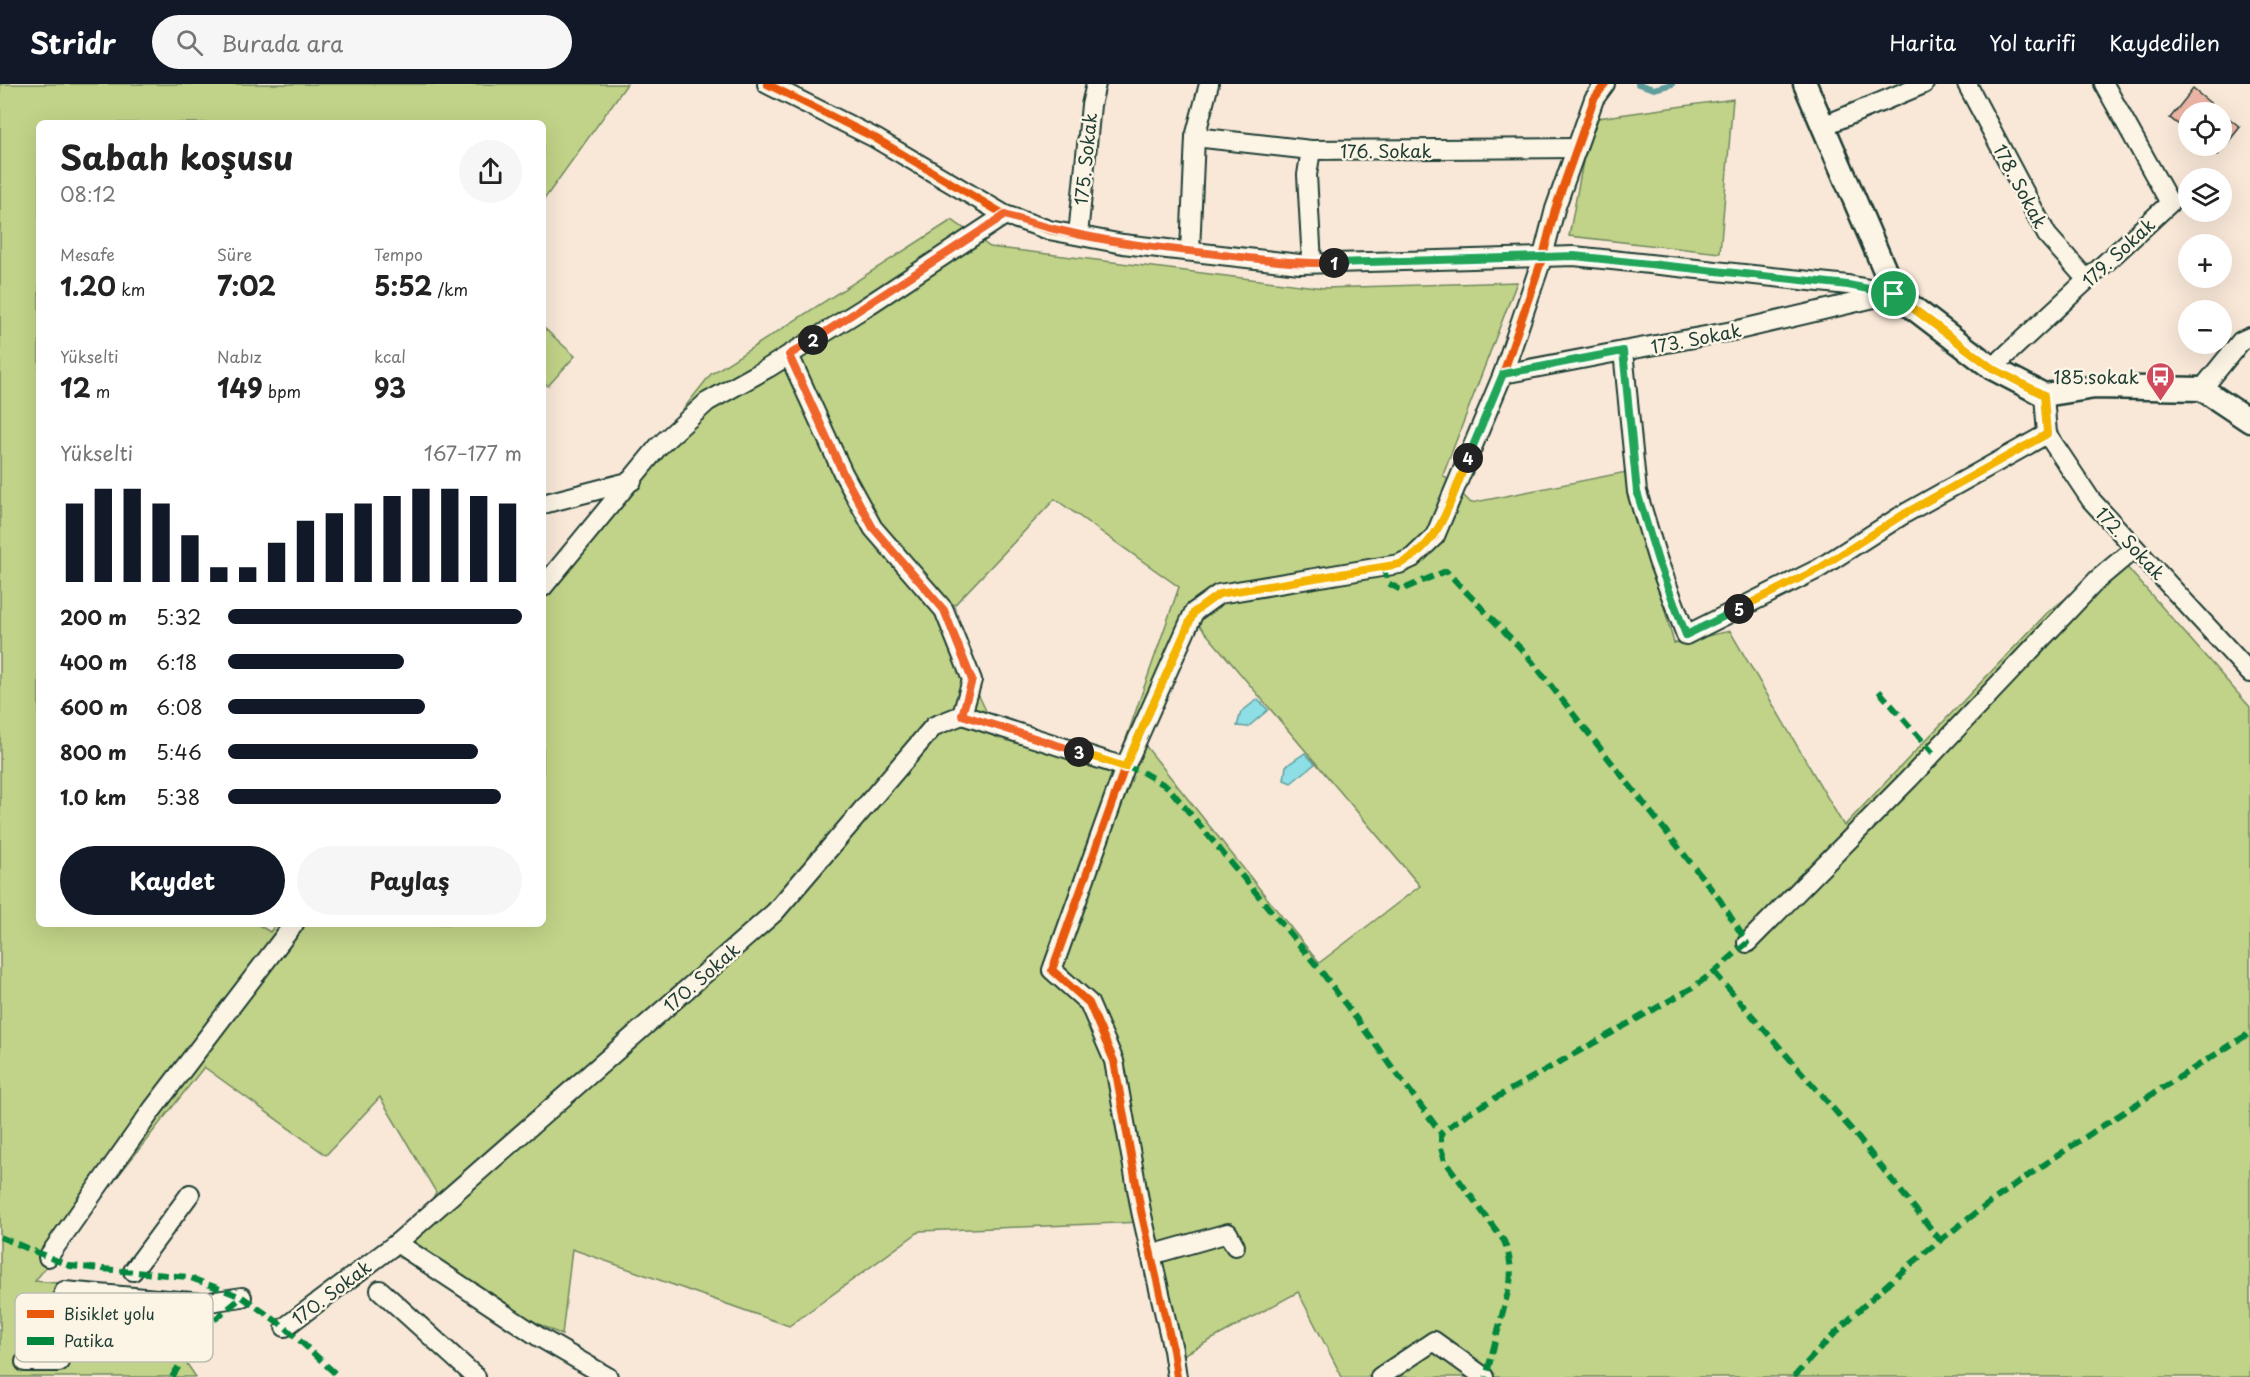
<!DOCTYPE html>
<html lang="tr">
<head>
<meta charset="utf-8">
<style>
  :root { --surface:#fff; --page:#f6f6f6; --text:#222; --muted:#767676; --accent:#111827 }
  body { margin:0; font-family:"Playpen Sans",sans-serif; background:var(--page); color:var(--text); height:100vh; display:flex; flex-direction:column; font-size:22px; white-space:nowrap }
  * { box-sizing:border-box; margin:0 }
  p { font-size:20px; color:var(--muted) }
  .icon { flex:none; width:33px; height:33px; fill:none; stroke:currentColor; stroke-width:2; stroke-linecap:round; stroke-linejoin:round }
  .map { position:relative; flex:1; overflow:hidden }
  .drawer { position:absolute; left:36px; top:36px; width:510px; height:807px; display:flex; flex-direction:column; background:var(--surface); border-radius:9px; box-shadow:0 6px 24px #0002 }
  .drawer>* { flex:none }
  .fabs { position:absolute; left:2178px; top:18px; display:grid; gap:12px }
  .fabs a { display:grid; place-items:center; width:54px; height:54px; border-radius:50%; background:var(--surface); box-shadow:0 6px 24px #0002; font-size:30px }
  .pin { position:absolute; display:grid; place-items:center; width:51px; height:51px; color:#fff; margin:-26px; border:3px solid #fff; border-radius:50%; box-shadow:0 2px 6px #0007 }
  .km { position:absolute; width:30px; height:30px; margin:-15px; border-radius:50%; background:#222; color:#fff; font-size:16px; line-height:30px; text-align:center }
  .round { display:grid; place-items:center; flex:none; width:63px; height:63px; border-radius:32px; background:var(--page) }
  .overview { display:flex; align-items:center; justify-content:space-between; height:102px; padding:0 24px }
  h1 { font-size:33px; font-weight:700; line-height:45px }
  .figures { display:grid; grid-template-columns:repeat(3,1fr); gap:9px; height:102px; padding:6px 24px }
  .figures div { display:grid; align-content:center }
  .figures b { font-size:26px; font-weight:700 }
  .figures small { font-size:16px; font-weight:400 }
  .figures p { font-size:16px }
  .chart { height:168px; padding:12px 24px }
  .chart p { display:flex; justify-content:space-between }
  .chart svg { width:100%; height:108px; margin-top:6px; stroke:var(--accent); stroke-width:6 }
  .action { display:flex; gap:12px; margin-top:auto; padding:12px 24px }
  .action a { flex:1; height:69px; border-radius:36px; background:var(--accent); color:#fff; font-size:24px; font-weight:700; line-height:69px; text-align:center }
  .action a+a { background:var(--page); color:var(--text) }
  ul { padding:0 24px; list-style:none; font-size:20px }
  li { display:grid; grid-template-columns:96px 72px 1fr; align-items:center; height:45px }
  li i { height:15px; border-radius:8px; background:var(--accent) }
  header { display:flex; align-items:center; gap:36px; box-sizing:border-box; height:84px; padding:0 30px; background:var(--accent); color:#fff }
  header strong { font-size:28px }
  nav { display:flex; gap:33px; margin-inline-start:auto; font-size:21px }
  .search { width:420px; height:54px; background:var(--page); display:flex; align-items:center; gap:15px; box-sizing:border-box; padding:0 21px; border-radius:33px; color:var(--muted); font-size:22px }
  .map>svg:first-child { display:block }
  .green { fill:#c1d388; stroke:#70885e; stroke-width:1.5; fill-rule:evenodd }
  .water { fill:#8ddee5; stroke:#619e9e; stroke-width:1.5 }
  .lines { fill:none; stroke-linecap:round; stroke-linejoin:round }
  .stream { stroke:#619e9e; stroke-width:6 }
  .building { fill:#efb6a6; stroke:#1f3d34; stroke-width:1.5 }
  .minor-casing { stroke:#1f3d34; stroke-width:22 }
  .major-casing { stroke:#1f3d34; stroke-width:27 }
  .minor { stroke:#fcf5e5; stroke-width:18 }
  .major { stroke:#fcf5e5; stroke-width:22 }
  .quiet { stroke:#00873e; stroke-width:6; stroke-dasharray:12 6; stroke-linecap:butt }
  .cycleway-casing { stroke:#fcf5e5; stroke-width:11 }
  .cycleway { stroke:#e8590c; stroke-width:8 }
  .split-1-casing { stroke:#fff; stroke-width:12 }
  .split-2-casing { stroke:#fff; stroke-width:12 }
  .split-3-casing { stroke:#fff; stroke-width:12 }
  .split-4-casing { stroke:#fff; stroke-width:12 }
  .split-5-casing { stroke:#fff; stroke-width:12 }
  .split-6-casing { stroke:#fff; stroke-width:12 }
  .split-1 { stroke:#22a559; stroke-width:8 }
  .split-2 { stroke:#f0652b; stroke-width:8 }
  .split-3 { stroke:#f0652b; stroke-width:8 }
  .split-4 { stroke:#f5b400; stroke-width:8 }
  .split-5 { stroke:#22a559; stroke-width:8 }
  .split-6 { stroke:#f5b400; stroke-width:8 }
  .labels { text-anchor:middle; dominant-baseline:central; stroke-width:5; stroke-linejoin:round; paint-order:stroke }
  .street-label { font-size:18px; fill:#1f3d34; stroke:#fcf5e5 }
  .poi-label { font-size:18px; fill:#1f3d34; stroke:#fcf5e5; text-anchor:end }
  .key { fill:#fcf5e5; stroke:#babeb0; stroke-width:1.5 }
  .key-label { font-size:16px; fill:#1f3d34 }
</style>
</head>
<body>
<header>
<strong>Stridr</strong>
<div class="search"><svg class="icon" aria-label="search" viewBox="0 0 24 24"><circle cx="10" cy="10" r="6"/><path d="M15 15l6 6"/></svg>Burada ara</div>
<nav><a>Harita</a><a>Yol tarifi</a><a>Kaydedilen</a></nav>
</header>
<div class="map">
<svg width="2250" height="1293" viewBox="0 0 2250 1293">
  <rect width="100%" height="100%" fill="#f9e8d8"/>
  <filter id="ink" filterUnits="userSpaceOnUse"><feTurbulence type="fractalNoise" baseFrequency=".0167" numOctaves="2"/><feDisplacementMap in="SourceGraphic" scale="12" xChannelSelector="R" yChannelSelector="G"/><feConvolveMatrix kernelMatrix="1 2 1 2 8 2 1 2 1" color-interpolation-filters="sRGB"/></filter>
  <g filter="url(#ink)">
    <g class="green">
      <path d="M0 0H627L543 117V39H39V840H257L270 848 276 840H543V502L711 290 952 136 990 163 1324 204 1517 198 1443 391 1471 419 1626 388 1674 559 1730 547 1844 742 2047 529 2118 473 2250 623V1293H1342L1298 1208 1167 1280 1142 1138 920 1147 789 1242 572 1165 562 1251 400 1174 436 1108 380 1013 326 1071 204 983 35 1197 205 1212 183 1274 196 1293H0ZM1055 415 1179 503 1119 675 989 633 942 534ZM1194 535 1420 802 1319 879 1140 655Z"/>
      <polygon points="1733,15 1720,169 1569,152 1591,35"/>
      <polygon points="543,243 575,272 548,302 543,297"/>
    </g>
    <g class="water">
      <polygon points="1258,615 1268,626 1248,643 1237,642 1241,628"/>
      <polygon points="1305,669 1315,680 1291,699 1284,696 1286,682"/>
    </g>
    <g class="lines">
      <polyline class="stream" points="1638,0 1654,5 1672,0"/>
    </g>
    <polygon class="building" points="2193,5 2240,43 2218,71 2206,62 2222,62 2222,28 2188,28 2188,48 2170,34"/>
    <g class="lines">
      <defs>
        <g id="minor">
          <polyline points="767,0 875,54 1005,131 1049,146 1123,160 1300,180 1574,172 1848,201 1895,210"/>
          <polyline points="1967,0 2047,151 2087,196"/>
          <polyline points="1823,42 1924,0"/>
          <polyline points="1195,53 1311,66 1577,64"/>
          <polyline points="1311,66 1307,91 1312,179"/>
          <polyline points="1078,151 1091,21 1096,0"/>
          <polyline points="1190,167 1195,53 1209,0"/>
          <polyline points="1887,211 1738,246 1623,267 1637,408 1658,477 1686,551 1818,485 1904,430 2047,350"/>
          <polyline points="789,271 843,389 873,444 944,526 972,596 962,631"/>
          <polyline points="1992,284 2170,119 2104,0"/>
          <polyline points="1503,290 1623,267"/>
          <polyline points="2202,305 2241,257 2250,253"/>
          <polyline points="2044,311 2047,350 2091,416 2250,589"/>
          <polyline points="543,420 632,397"/>
          <polyline points="543,503 658,363 707,318 768,284 864,224 1005,131"/>
          <polyline points="1747,859 1909,695 2097,496 2135,464"/>
          <polyline points="397,1159 539,1253 608,1293"/>
          <polyline points="1151,1171 1228,1149 1235,1162"/>
          <polyline points="48,1173 152,1026 294,840"/>
          <polyline points="133,1187 190,1110"/>
          <polyline points="380,1206 476,1293"/>
          <polyline points="285,1243 397,1159 775,828 934,642 962,631 1125,683"/>
          <polyline points="25,1278 59,1278 64,1207 203,1219 242,1213"/>
          <polyline points="1177,1293 1173,1266 1141,1127 1114,977 1089,919 1052,886 1125,683 1194,528 1219,510 1399,480 1412,474 1435,452 1503,290 1543,172 1555,125 1594,15 1605,0"/>
          <polyline points="1380,1293 1434,1257 1484,1293"/>
        </g>
        <polyline id="major" points="1805,0 1895,210 1992,284 2044,311 2095,303 2202,305 2250,337"/>
      </defs>
      <use href="#minor" class="minor-casing"/>
      <use href="#major" class="major-casing"/>
      <use href="#minor" class="minor"/>
      <use href="#major" class="major"/>
      <g class="quiet">
        <polyline points="1383,483 1388,499 1401,506 1446,487 1526,570 1720,816 1747,859 1714,888 1692,904 1465,1031 1441,1049"/>
        <polyline points="1879,607 1933,669"/>
        <path d="M1125 683 1140 687 1168 703 1321 887 1441 1049V1064L1445 1077 1504 1157C1510 1172 1512 1184 1510 1200L1486 1293"/>
        <polyline points="1714,888 1851,1045 1940,1156"/>
        <polyline points="0,1153 70,1182 188,1193 242,1213 285,1243 339,1293"/>
        <polyline points="172,1293 201,1247 242,1213"/>
        <path d="M1794 1293C1921 1149 2089 1050 2250 949"/>
      </g>
      <defs>
        <g id="cycleway">
          <polyline points="767,0 875,54 1005,131 1049,146 1123,160 1300,180 1574,172 1848,201 1895,210"/>
          <polyline points="1177,1293 1173,1266 1141,1127 1114,977 1089,919 1052,886 1125,683 1194,528 1219,510 1399,480 1412,474 1435,452 1503,290 1543,172 1555,125 1594,15 1605,0"/>
        </g>
      </defs>
      <use href="#cycleway" class="cycleway-casing"/>
      <use href="#cycleway" class="cycleway"/>
    </g>
  </g>
  <g class="lines" filter="url(#ink)">
    <defs>
      <polyline id="split-1" points="1334,179 1574,172 1848,201 1894,210"/>
      <path id="split-2" d="M813 256 1005 131C1071 153 1138 162 1207 169 1249 174 1291 180 1334 179"/>
      <polyline id="split-3" points="813,256 789,271 843,389 873,444 944,526 972,596 962,631 1079,668"/>
      <path id="split-4" d="M1079 668 1125 683 1194 528 1219 510 1400 480C1442 460 1451 414 1468 374"/>
      <polyline id="split-5" points="1468,374 1503,290 1623,267 1637,408 1658,477 1686,551 1739,525"/>
      <polyline id="split-6" points="1739,525 1818,485 1904,430 2047,350 2044,311 1992,284 1894,210"/>
    </defs>
    <use href="#split-1" class="split-1-casing"/>
    <use href="#split-2" class="split-2-casing"/>
    <use href="#split-3" class="split-3-casing"/>
    <use href="#split-4" class="split-4-casing"/>
    <use href="#split-5" class="split-5-casing"/>
    <use href="#split-6" class="split-6-casing"/>
    <use href="#split-1" class="split-1"/>
    <use href="#split-2" class="split-2"/>
    <use href="#split-3" class="split-3"/>
    <use href="#split-4" class="split-4"/>
    <use href="#split-5" class="split-5"/>
    <use href="#split-6" class="split-6"/>
  </g>
  <defs>
    <symbol id="bus-pin" viewBox="-11 -11 22 30"><path d="M0 17L-7.5 6A9.5 9.5 0 1 1 7.5 6Z" fill="#d1495b" stroke="#fcf5e5"/><path d="M-5-6H5V4H4V6H2V4H-2V6H-4V4H-5ZM-3.5-4V0h7V-4ZM-3.5 1.2v1.5H-2V1.2ZM2 1.2v1.5H3.5V1.2Z" fill="#fff"/></symbol>
  </defs>
  <g fill-rule="evenodd">
    <use href="#bus-pin" x="2144" y="276" width="33" height="45"/>
  </g>
  <g class="labels">
    <g class="street-label">
      <text x="1386" y="66">176. Sokak</text>
      <text transform="translate(1085 75) rotate(-84)">175. Sokak</text>
      <text transform="translate(2021 102) rotate(62)">178. Sokak</text>
      <text transform="translate(2118 168) rotate(-43)">179. Sokak</text>
      <text transform="translate(1696 254) rotate(-11)">173. Sokak</text>
      <text transform="translate(2131 459) rotate(47)">172. Sokak</text>
      <text transform="translate(701 893) rotate(-41)">170. Sokak</text>
      <text transform="translate(331 1208) rotate(-37)">170. Sokak</text>
    </g>
    <g class="poi-label">
      <text x="2139" y="292">185.sokak</text>
    </g>
  </g>
  <rect x="15" y="1209" width="198" height="69" rx="9" class="key"/>
  <rect x="27" y="1226" width="27" height="8" fill="#e8590c"/>
  <rect x="27" y="1253" width="27" height="8" fill="#00873e"/>
  <g class="key-label">
    <text x="64" y="1236">Bisiklet yolu</text>
    <text x="64" y="1263">Patika</text>
  </g>
</svg>
<div class="fabs">
<a><svg class="icon" aria-label="locate" viewBox="0 0 24 24"><circle cx="12" cy="12" r="6"/><path d="M12 2v4M12 18v4M2 12h4M18 12h4"/></svg></a>
<a><svg class="icon" aria-label="layers" viewBox="0 0 24 24"><path d="M12 4l9 5-9 5-9-5zM3 14l9 5 9-5"/></svg></a>
<a>+</a>
<a>−</a>
</div>
<div class="pin" style="left:1894px;top:210px;background:#1e9e55"><svg class="icon" aria-label="arrive" viewBox="0 0 24 24"><path d="M6 21V4h12l-3 4 3 4H6"/></svg></div>
<b class="km" style="left:1334px;top:179px">1</b>
<b class="km" style="left:813px;top:256px">2</b>
<b class="km" style="left:1079px;top:668px">3</b>
<b class="km" style="left:1468px;top:374px">4</b>
<b class="km" style="left:1739px;top:525px">5</b>
<section class="drawer">
<div class="overview"><div><h1>Sabah koşusu</h1><p>08:12</p></div><a class="round"><svg class="icon" aria-label="share" viewBox="0 0 24 24"><path d="M12 15V3M7 8l5-5 5 5M5 13v7h14v-7"/></svg></a></div>
<div class="figures">
<div><p>Mesafe</p><b>1.20<small> km</small></b></div>
<div><p>Süre</p><b>7:02</b></div>
<div><p>Tempo</p><b>5:52<small> /km</small></b></div>
</div>
<div class="figures">
<div><p>Yükselti</p><b>12<small> m</small></b></div>
<div><p>Nabız</p><b>149<small> bpm</small></b></div>
<div><p>kcal</p><b>93</b></div>
</div>
<div class="chart"><p><span>Yükselti</span>167–177 m</p>
<svg viewBox="0 0 160 44" preserveAspectRatio="none"><path d="M5 44V12M15 44V6M25 44V6M35 44V12M45 44V25M55 44V38M65 44V38M75 44V28M85 44V19M95 44V16M105 44V12M115 44V9M125 44V6M135 44V6M145 44V9M155 44V12"/></svg>
</div>
<ul>
<li><b>200 m</b>5:32<i style="width:100%"></i></li>
<li><b>400 m</b>6:18<i style="width:60%"></i></li>
<li><b>600 m</b>6:08<i style="width:67%"></i></li>
<li><b>800 m</b>5:46<i style="width:85%"></i></li>
<li><b>1.0 km</b>5:38<i style="width:93%"></i></li>
</ul>
<div class="action"><a>Kaydet</a><a>Paylaş</a></div>
</section>
</div>
</body>
</html>
